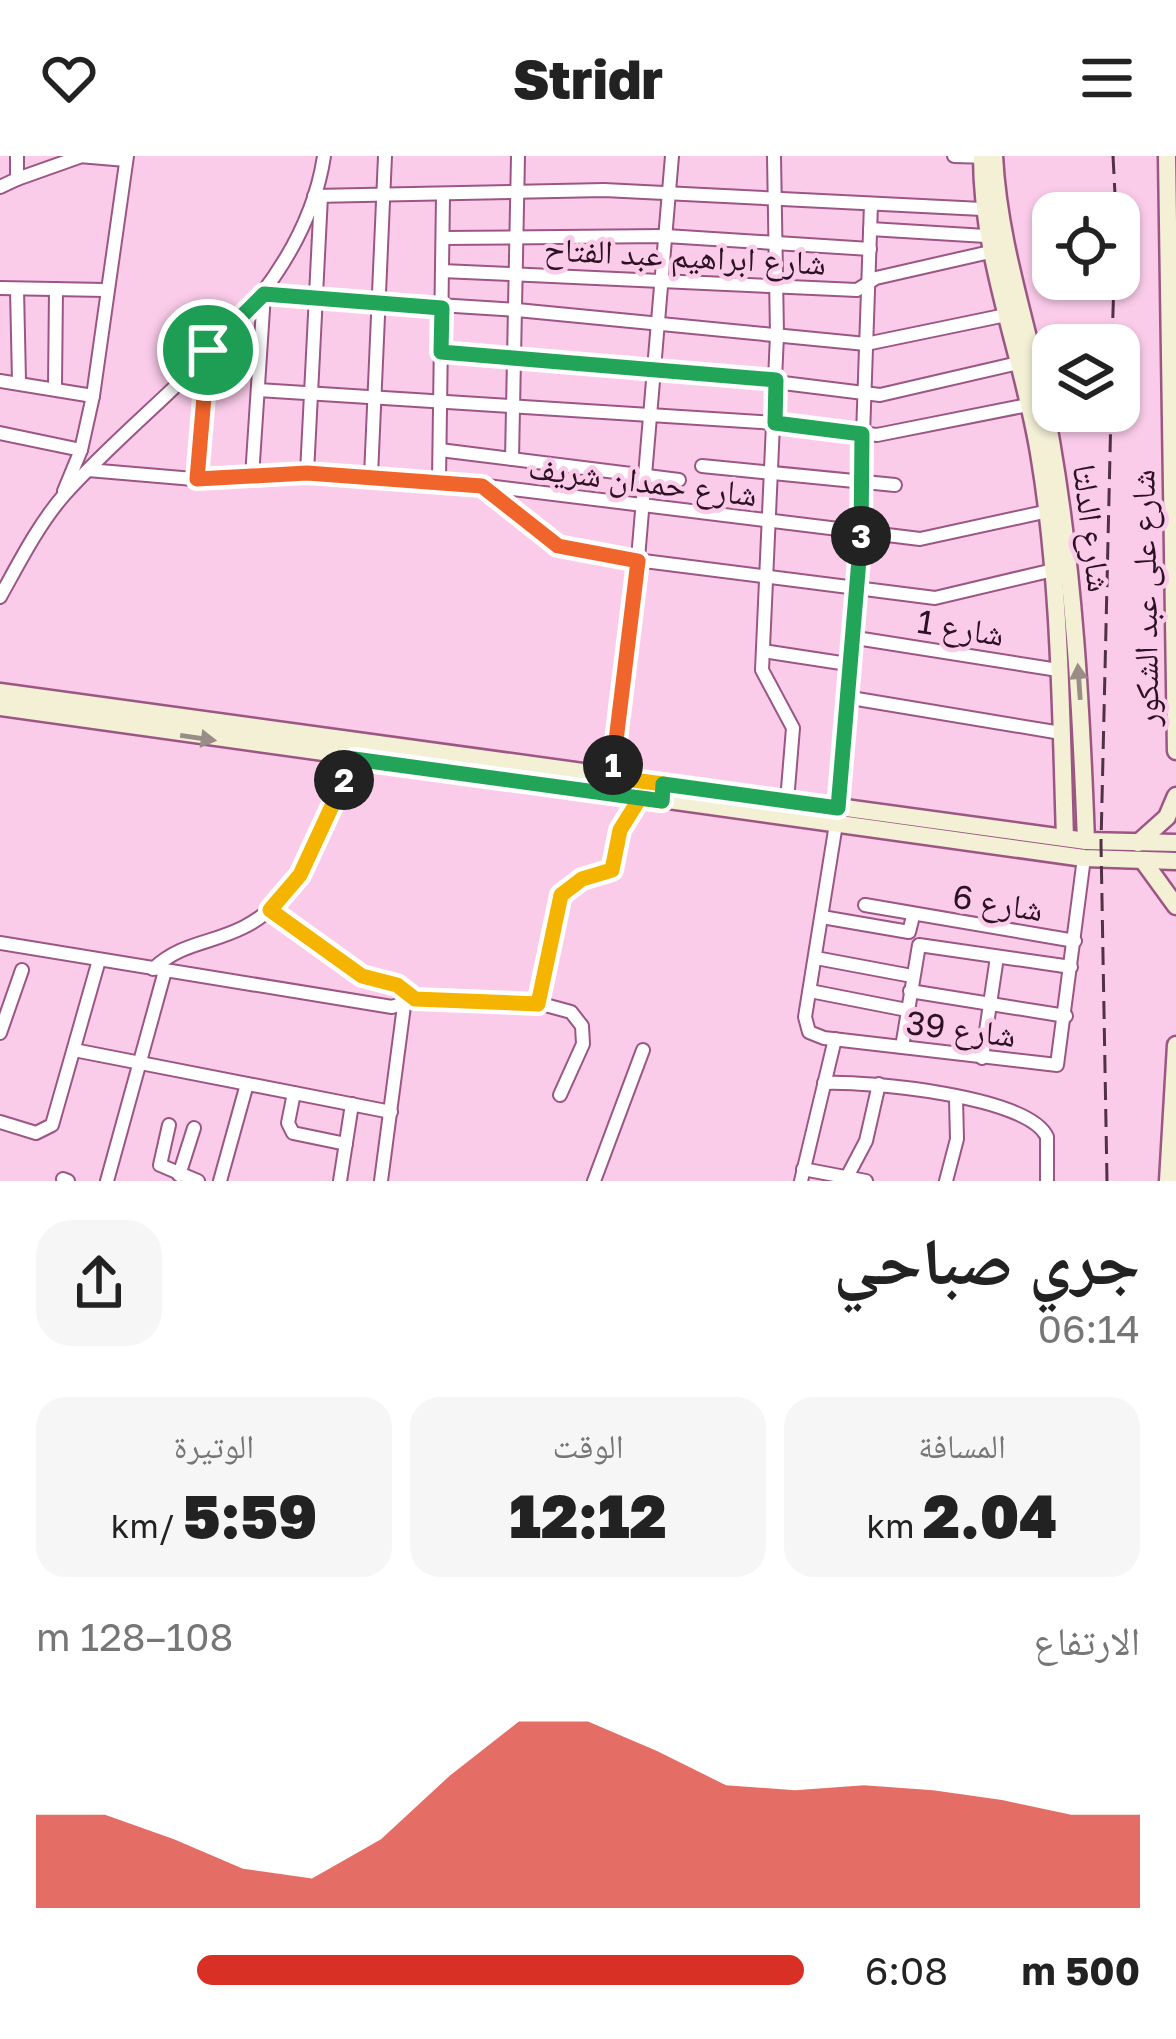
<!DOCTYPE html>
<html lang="ar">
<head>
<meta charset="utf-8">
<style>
  :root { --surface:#fff; --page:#f6f6f6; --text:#222; --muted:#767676; --accent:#d93025 }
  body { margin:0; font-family:"Golos Text","Noto Naskh Arabic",sans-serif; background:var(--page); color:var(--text); direction:rtl; height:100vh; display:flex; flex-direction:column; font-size:45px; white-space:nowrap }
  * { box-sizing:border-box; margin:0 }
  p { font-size:39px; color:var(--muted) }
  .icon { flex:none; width:66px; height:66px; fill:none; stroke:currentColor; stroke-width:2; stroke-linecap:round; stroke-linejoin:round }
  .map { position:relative; height:1025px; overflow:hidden; direction:ltr }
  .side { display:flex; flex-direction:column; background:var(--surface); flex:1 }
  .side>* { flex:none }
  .tools { position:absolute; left:1032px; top:36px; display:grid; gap:24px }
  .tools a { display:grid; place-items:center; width:108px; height:108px; border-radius:24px; background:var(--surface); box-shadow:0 3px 9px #0004; font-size:60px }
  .pin { position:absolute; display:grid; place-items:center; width:102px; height:102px; color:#fff; margin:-51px; border:6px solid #fff; border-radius:50%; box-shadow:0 3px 12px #0007 }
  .km { position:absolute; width:60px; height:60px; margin:-30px; border-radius:50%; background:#222; color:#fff; font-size:33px; line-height:60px; text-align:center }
  .round { display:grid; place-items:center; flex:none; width:126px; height:126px; border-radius:36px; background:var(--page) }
  .summary { display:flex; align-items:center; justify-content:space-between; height:204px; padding:0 36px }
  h1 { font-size:66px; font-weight:800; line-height:90px }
  .stats { display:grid; grid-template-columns:repeat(3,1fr); gap:18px; height:204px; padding:12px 36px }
  .stats div { display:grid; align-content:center; border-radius:30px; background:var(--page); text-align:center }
  .stats b { font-size:60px; font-weight:800 }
  .stats small { font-size:33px; font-weight:400 }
  .stats p { font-size:33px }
  .chart { height:336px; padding:24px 36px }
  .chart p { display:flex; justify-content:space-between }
  .chart svg { width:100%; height:216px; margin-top:12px; fill:var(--accent); opacity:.7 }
  ul { padding:0 36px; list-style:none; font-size:39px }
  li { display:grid; grid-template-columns:192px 144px 1fr; align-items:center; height:90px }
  li i { height:30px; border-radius:15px; background:var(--accent) }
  header { display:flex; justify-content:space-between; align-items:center; height:156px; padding:0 36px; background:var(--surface); font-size:54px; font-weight:800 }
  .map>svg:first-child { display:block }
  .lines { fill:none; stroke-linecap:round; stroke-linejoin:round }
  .street-casing { stroke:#9b5684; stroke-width:16 }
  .secondary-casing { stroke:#9b5684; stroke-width:21 }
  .street { stroke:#fff; stroke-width:12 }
  .secondary { stroke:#f4f0d6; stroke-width:16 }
  .rail { stroke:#513146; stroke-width:3; stroke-dasharray:18 9; stroke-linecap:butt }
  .oneway { fill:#9a8c86 }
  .split-1-casing { stroke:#fff; stroke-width:24 }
  .split-2-casing { stroke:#fff; stroke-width:24 }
  .split-3-casing { stroke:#fff; stroke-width:24 }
  .split-4-casing { stroke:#fff; stroke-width:24 }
  .split-1 { stroke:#f0652b; stroke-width:15 }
  .split-2 { stroke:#f5b400; stroke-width:15 }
  .split-3 { stroke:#22a559; stroke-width:15 }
  .split-4 { stroke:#22a559; stroke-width:15 }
  .labels { text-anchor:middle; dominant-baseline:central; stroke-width:9; stroke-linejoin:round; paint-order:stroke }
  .street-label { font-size:33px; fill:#2d1124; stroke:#fbccea }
</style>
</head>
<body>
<header><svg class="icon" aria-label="menu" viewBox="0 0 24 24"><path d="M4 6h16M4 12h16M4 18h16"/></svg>Stridr<svg class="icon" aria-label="heart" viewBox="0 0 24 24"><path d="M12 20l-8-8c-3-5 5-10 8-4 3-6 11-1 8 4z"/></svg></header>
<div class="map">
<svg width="1176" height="1025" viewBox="0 0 1176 1025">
  <rect width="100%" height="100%" fill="#fbccea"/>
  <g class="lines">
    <defs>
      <g id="street">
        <polyline points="79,0 126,4"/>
        <polyline points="774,0 777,179 762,514 793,572 787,645"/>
        <polyline points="954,0 989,1"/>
        <polyline points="17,23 79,1"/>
        <polyline points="0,31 17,23 17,0"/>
        <polyline points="314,40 604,34 982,53"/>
        <polyline points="870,73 986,80"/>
        <polyline points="443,82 666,80 870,93"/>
        <polyline points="442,115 857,134 876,122 990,96"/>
        <polyline points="0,132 105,134"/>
        <polyline points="17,133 19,225"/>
        <polyline points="441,195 654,211 880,239 1018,207"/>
        <polyline points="0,225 93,240"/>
        <polyline points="55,230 56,133"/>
        <polyline points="258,234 775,267 877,279 1028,249"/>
        <polyline points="0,277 81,294"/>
        <polyline points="440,294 679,324"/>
        <polyline points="512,303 518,0"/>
        <polyline points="702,310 895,329"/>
        <polyline points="88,314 217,325 307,317 439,324 920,383 1044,356"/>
        <polyline points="307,317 321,40"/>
        <polyline points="371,320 385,0"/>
        <polyline points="252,321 264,138 517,154 866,188 1006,159"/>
        <polyline points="197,323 209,194"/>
        <polyline points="439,324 443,40"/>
        <polyline points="484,332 537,377 581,397 935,442 1049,415"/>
        <polyline points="64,335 81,294 93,240 127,0"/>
        <path d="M0 441C19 407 38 369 64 339 156 236 302 147 324 0"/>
        <polyline points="856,482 1058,514"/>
        <polyline points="763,495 854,509"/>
        <polyline points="851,542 1061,577"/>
        <polyline points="611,621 629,509 672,0"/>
        <polyline points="838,653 856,482 871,48"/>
        <polyline points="836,668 805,861 809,876 824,882 1057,909 1084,702"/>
        <polyline points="865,749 1075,785"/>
        <polyline points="270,754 362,820 397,829 415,843 538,847 571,856 582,870 583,888 560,939"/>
        <polyline points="822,761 909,776 913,760"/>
        <polyline points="0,787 392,851 415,843"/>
        <polyline points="816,802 912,820"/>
        <path d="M153 813C182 786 211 788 244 771 306 740 327 662 354 603"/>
        <polyline points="810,835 907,854"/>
        <polyline points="910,835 1066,860"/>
        <polyline points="538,847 561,739 574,727 614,711 621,673 640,642"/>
        <polyline points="0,877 22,814"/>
        <polyline points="902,891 919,789 1071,811"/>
        <polyline points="74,894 391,956"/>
        <polyline points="982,902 997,801"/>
        <path d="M824 927C868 925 1029 940 1047 981V1025"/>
        <polyline points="294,937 288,967 293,977 346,988"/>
        <polyline points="0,966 36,977 52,969 99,804"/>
        <polyline points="169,969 160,1009 198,1025"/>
        <polyline points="803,1013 866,1025"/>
        <polyline points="179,1019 194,972"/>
        <polyline points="847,1021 866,985 879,928"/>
        <polyline points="63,1023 68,1025"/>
        <polyline points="107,1025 165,815"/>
        <polyline points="220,1025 247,928"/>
        <polyline points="340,1025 352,948"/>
        <polyline points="381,1025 404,850"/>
        <polyline points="594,1025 643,894"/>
        <polyline points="801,1025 835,883"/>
        <polyline points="946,1025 957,983 956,943"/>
      </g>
      <g id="secondary">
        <path d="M982 0C982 104 1022 195 1039 297 1060 420 1061 557 1065 682"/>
        <path d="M994 0C999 98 1035 189 1051 285 1074 418 1081 551 1086 685"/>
        <polyline points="1167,0 1176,595"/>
        <polyline points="0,536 1086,685 1176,687"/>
        <polyline points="0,551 1084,702 1176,705"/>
        <polyline points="1138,687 1167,661 1176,640"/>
        <polyline points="1144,706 1176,750"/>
        <polyline points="1168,1025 1176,889"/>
      </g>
    </defs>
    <use href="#street" class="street-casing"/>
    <use href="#secondary" class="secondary-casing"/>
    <use href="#street" class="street"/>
    <use href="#secondary" class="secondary"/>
    <g class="rail">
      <polyline points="1113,0 1116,57"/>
      <polyline points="1112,189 1114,123"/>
      <polyline points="1107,1025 1101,687 1111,255"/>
    </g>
  </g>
  <defs><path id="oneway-solid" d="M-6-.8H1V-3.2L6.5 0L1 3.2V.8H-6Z" transform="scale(3)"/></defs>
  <g class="oneway">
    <use href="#oneway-solid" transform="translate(1079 526) rotate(-94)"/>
    <use href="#oneway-solid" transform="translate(198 582) rotate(8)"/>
  </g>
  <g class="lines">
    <defs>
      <polyline id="split-1" points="208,194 197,323 307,317 482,330 558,390 638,405 613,609"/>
      <polyline id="split-2" points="344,624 300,719 270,754 362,820 397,829 415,843 538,848 561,739 582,723 612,714 620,674 640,642 662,645 663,628 611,621 613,609"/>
      <polyline id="split-3" points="344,624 354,603 662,645 663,628 838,652 861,380"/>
      <polyline id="split-4" points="208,194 264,138 442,152 441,196 776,224 775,267 862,278 861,380"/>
    </defs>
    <use href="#split-1" class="split-1-casing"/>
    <use href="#split-2" class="split-2-casing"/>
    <use href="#split-3" class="split-3-casing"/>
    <use href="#split-4" class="split-4-casing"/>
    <use href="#split-1" class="split-1"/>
    <use href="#split-2" class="split-2"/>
    <use href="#split-3" class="split-3"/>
    <use href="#split-4" class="split-4"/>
  </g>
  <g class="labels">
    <g class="street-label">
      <text transform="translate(685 99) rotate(3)">شارع ابراهيم عبد الفتاح</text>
      <text transform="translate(643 324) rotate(7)">شارع حمدان شريف</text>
      <text transform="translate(1093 372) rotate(83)">شارع الدلتا</text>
      <text transform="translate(1144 442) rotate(-91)">شارع على عبد الشكور</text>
      <text transform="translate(961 471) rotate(9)">شارع 1</text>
      <text transform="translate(998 746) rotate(9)">شارع 6</text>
      <text transform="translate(961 872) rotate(7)">شارع 39</text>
    </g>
  </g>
</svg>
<div class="tools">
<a><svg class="icon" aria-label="locate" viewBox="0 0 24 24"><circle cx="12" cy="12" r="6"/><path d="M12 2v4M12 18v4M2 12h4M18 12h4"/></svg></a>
<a><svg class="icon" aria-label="layers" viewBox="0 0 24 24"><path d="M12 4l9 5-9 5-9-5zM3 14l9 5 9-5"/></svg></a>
</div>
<div class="pin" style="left:208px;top:194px;background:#1e9e55"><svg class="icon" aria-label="arrive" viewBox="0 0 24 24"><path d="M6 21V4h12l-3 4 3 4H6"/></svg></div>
<b class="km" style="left:613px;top:609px">1</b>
<b class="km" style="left:344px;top:624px">2</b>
<b class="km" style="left:861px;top:380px">3</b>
</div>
<section class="side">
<div class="summary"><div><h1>جري صباحي</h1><p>06:14</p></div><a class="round"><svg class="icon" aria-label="share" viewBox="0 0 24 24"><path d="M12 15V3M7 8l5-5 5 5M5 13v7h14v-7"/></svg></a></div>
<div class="stats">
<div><p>المسافة</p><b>2.04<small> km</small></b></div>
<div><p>الوقت</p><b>12:12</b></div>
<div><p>الوتيرة</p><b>5:59<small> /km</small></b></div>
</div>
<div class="chart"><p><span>الارتفاع</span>108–128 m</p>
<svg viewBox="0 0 160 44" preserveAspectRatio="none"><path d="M0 44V25L10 25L20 30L30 36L40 38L50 30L60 17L70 6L80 6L90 12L100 19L110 20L120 19L130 20L140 22L150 25L160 25V44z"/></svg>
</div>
<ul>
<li><b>500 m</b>6:08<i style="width:79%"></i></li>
</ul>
</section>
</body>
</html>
